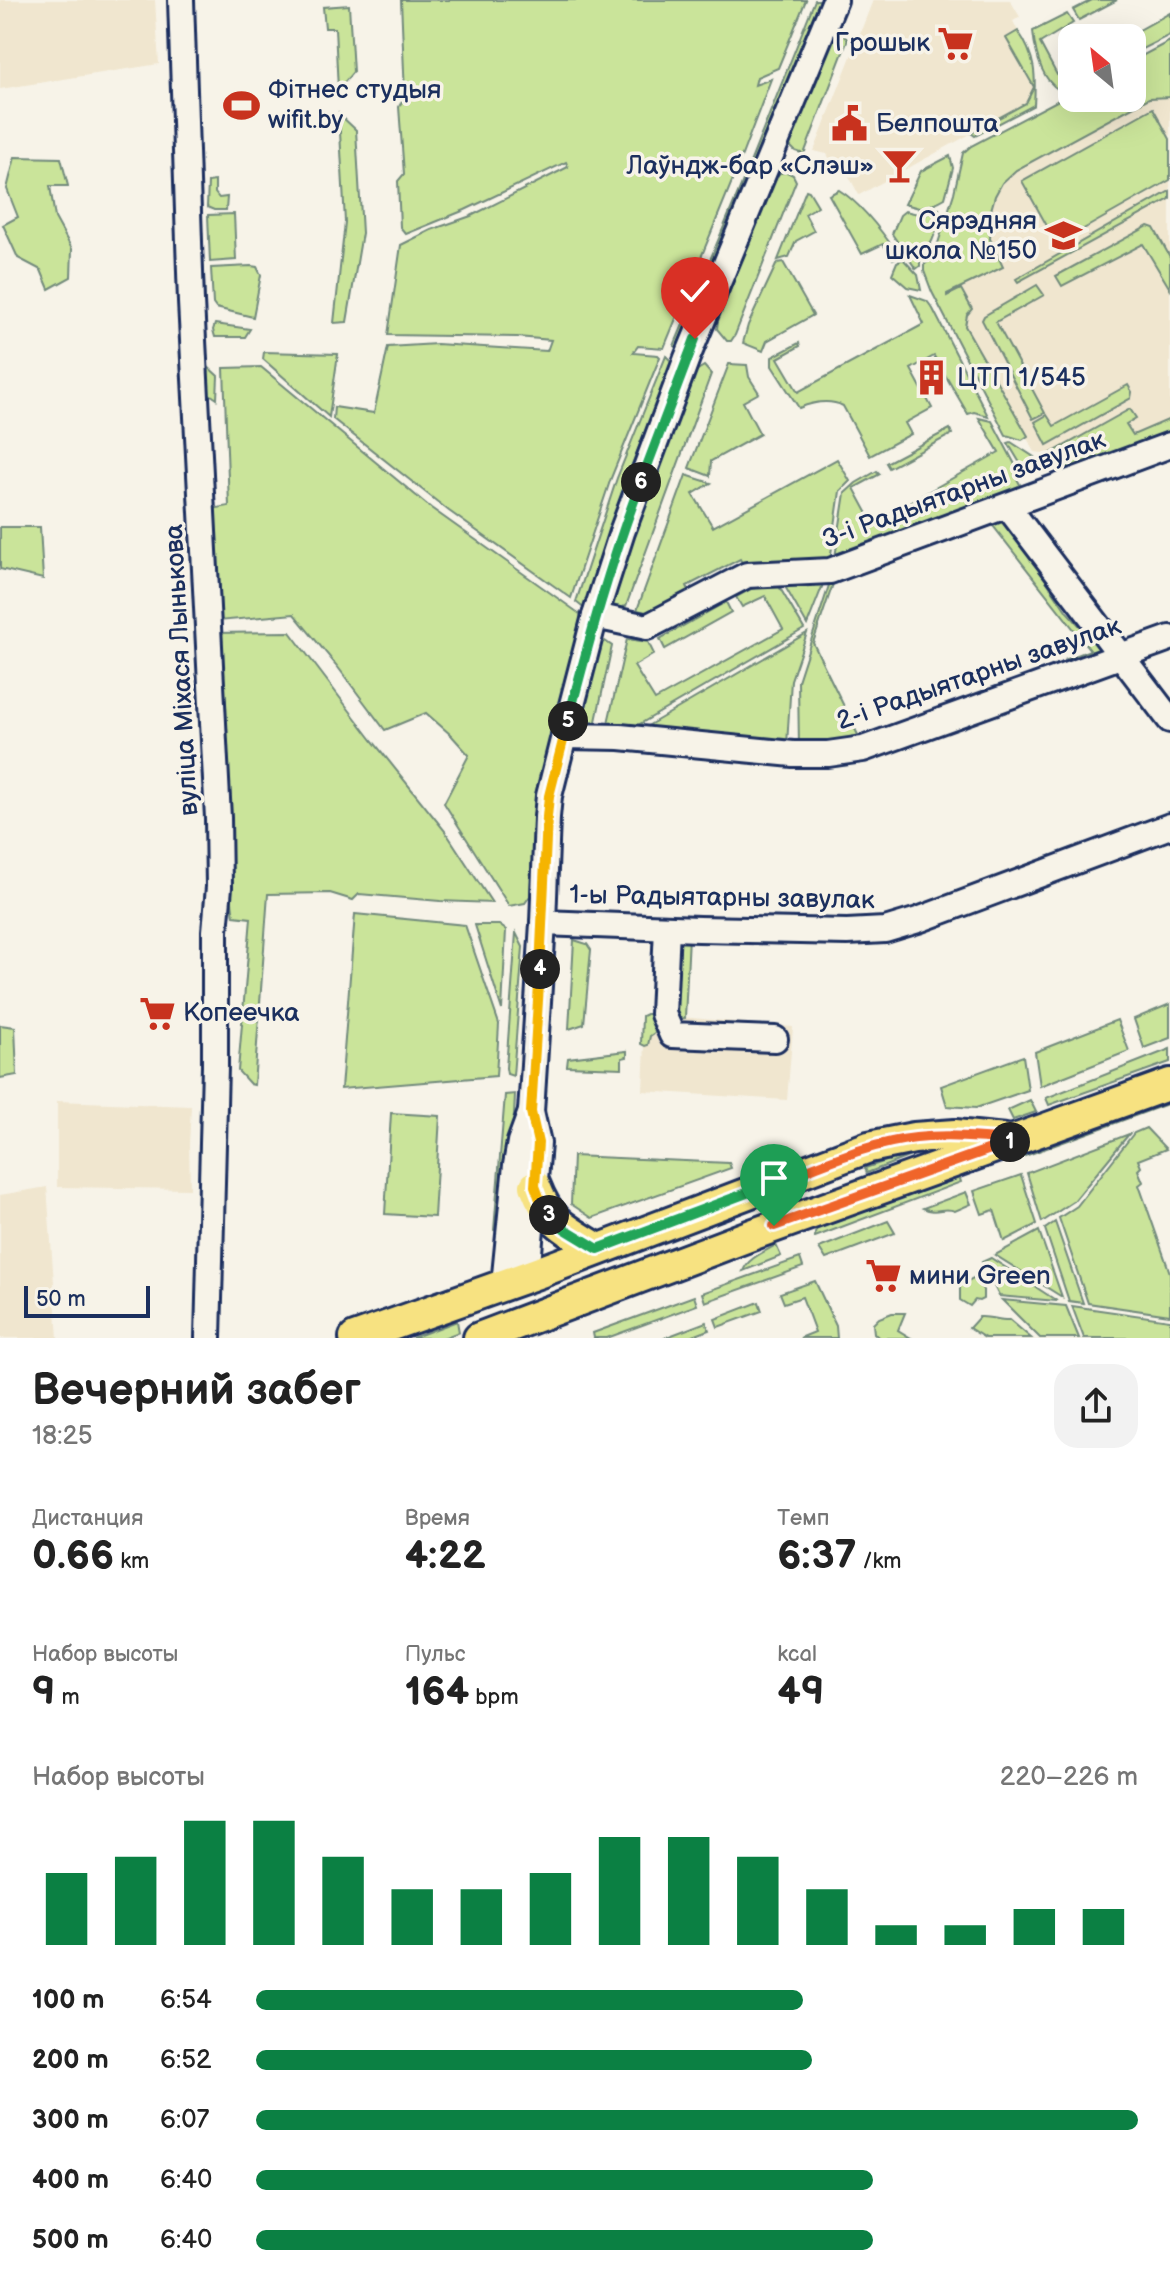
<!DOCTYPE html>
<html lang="ru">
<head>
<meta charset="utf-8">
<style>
  :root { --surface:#fff; --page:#f2f2f2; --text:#222; --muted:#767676; --accent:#0b8043 }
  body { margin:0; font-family:"Balsamiq Sans",sans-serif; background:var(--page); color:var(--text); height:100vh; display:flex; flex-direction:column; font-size:30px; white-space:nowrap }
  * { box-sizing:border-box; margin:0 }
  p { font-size:26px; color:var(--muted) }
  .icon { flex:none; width:44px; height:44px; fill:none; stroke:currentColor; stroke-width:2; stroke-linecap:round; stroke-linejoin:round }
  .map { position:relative; height:1338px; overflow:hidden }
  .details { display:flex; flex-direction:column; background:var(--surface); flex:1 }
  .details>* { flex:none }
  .needle { width:52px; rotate:331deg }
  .fabs { position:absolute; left:1058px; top:24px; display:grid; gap:16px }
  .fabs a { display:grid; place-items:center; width:88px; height:88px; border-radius:16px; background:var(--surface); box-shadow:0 8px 32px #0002; font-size:40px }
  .scale { position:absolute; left:24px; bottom:20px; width:126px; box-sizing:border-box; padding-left:8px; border:4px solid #1b2f5e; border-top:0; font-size:22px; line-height:28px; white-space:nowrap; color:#1b2f5e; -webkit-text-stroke:6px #f7f3e8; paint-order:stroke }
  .pin { position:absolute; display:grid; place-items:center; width:68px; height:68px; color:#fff; margin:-82px -34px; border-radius:50% 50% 50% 0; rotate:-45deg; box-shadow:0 0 8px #0007 }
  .pin .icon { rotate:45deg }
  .km { position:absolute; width:40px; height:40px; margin:-20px; border-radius:50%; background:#222; color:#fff; font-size:22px; line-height:40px; text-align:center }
  .round { display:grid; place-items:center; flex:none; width:84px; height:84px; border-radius:24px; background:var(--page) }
  .overview { display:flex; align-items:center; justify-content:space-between; height:136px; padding:0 32px }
  h1 { font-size:44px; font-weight:700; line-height:60px }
  .metrics { display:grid; grid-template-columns:repeat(3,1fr); gap:12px; height:136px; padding:8px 32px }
  .metrics div { display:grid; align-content:center }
  .metrics b { font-size:40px; font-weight:700 }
  .metrics small { font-size:22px; font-weight:400 }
  .metrics p { font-size:22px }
  .chart { height:224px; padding:16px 32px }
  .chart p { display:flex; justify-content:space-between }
  .chart svg { width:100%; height:144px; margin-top:8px; stroke:var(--accent); stroke-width:6 }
  ul { padding:0 32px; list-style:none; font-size:26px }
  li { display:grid; grid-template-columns:128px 96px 1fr; align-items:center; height:60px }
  li i { height:20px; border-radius:10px; background:var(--accent) }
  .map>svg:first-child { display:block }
  .built { fill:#f0e6cf }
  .green { fill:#cae49a; stroke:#728a7c; stroke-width:2 }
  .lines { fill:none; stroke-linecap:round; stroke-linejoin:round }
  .minor-casing { stroke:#1b2f5e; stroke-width:30 }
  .major-casing { stroke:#1b2f5e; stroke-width:36 }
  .minor { stroke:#f7f3e8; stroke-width:24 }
  .major { stroke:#f7e281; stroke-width:30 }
  .split-1-casing { stroke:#fff; stroke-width:16 }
  .split-2-casing { stroke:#fff; stroke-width:16 }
  .split-3-casing { stroke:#fff; stroke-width:16 }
  .split-4-casing { stroke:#fff; stroke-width:16 }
  .split-5-casing { stroke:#fff; stroke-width:16 }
  .split-6-casing { stroke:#fff; stroke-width:16 }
  .split-7-casing { stroke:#fff; stroke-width:16 }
  .split-1 { stroke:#f0652b; stroke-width:10 }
  .split-2 { stroke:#f0652b; stroke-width:10 }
  .split-3 { stroke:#22a559; stroke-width:10 }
  .split-4 { stroke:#f5b400; stroke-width:10 }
  .split-5 { stroke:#f5b400; stroke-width:10 }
  .split-6 { stroke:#22a559; stroke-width:10 }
  .split-7 { stroke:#22a559; stroke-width:10 }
  .labels { text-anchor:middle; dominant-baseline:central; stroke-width:7; stroke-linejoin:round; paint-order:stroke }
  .poi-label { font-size:26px; fill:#1b2f5e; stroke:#f7f3e8; text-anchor:start }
  .street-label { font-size:26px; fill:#1b2f5e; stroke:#f7f3e8 }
</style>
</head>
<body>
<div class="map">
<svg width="1170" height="1338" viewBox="0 0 1170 1338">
  <rect width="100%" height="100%" fill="#f7f3e8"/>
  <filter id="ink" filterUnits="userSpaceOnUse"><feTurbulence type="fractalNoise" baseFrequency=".0125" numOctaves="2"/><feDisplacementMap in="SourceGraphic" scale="16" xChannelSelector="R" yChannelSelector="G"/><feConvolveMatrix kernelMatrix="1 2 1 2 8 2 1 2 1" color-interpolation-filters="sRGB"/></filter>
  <g filter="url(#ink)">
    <g class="built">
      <polygon points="0,0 155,0 159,64 0,89"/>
      <polygon points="873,0 1010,0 1020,17 1013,21 1018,31 1006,39 1035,87 1027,103 859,195 844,167 836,171 827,154 814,151"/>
      <polygon points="1170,65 1170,428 1061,478 1047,454 1035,452 943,296 968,177 1132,98"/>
      <polygon points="669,1016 793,1027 787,1100 643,1091 646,1021"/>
      <polygon points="57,1101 191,1106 189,1144 190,1189 57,1187"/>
      <polygon points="47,1187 58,1338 0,1338 0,1195"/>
    </g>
    <g class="green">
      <polygon points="189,0 193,0 205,307 200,307"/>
      <polygon points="401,0 806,0 778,68 757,77 755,85 771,79 731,184 664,348 638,346 633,353 658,355 660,357 611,478 571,598 449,511 333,419 334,407 374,413 388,347 437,344 547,351 551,340 517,337 388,335 401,245 431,230 471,216 568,167 566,162 465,210 406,234 400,227 398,181 404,174 399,107 405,95"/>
      <polygon points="815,0 825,0 682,353 674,346 740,188"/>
      <polygon points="1092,0 1117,0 1079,20 1073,10"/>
      <polygon points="349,5 353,72 338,90 335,28 325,28 323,7"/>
      <polygon points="1170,13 1170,35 1132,54 1132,38 1125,38"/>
      <path d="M1067 14 1073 23 1040 43 1057 75 1072 67V84L1059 90C1041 79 1035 51 1033 31Z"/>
      <path d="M1018 31C1036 57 1036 76 1034 105L975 136 971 133 1026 103 1034 87 1006 38Z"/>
      <polygon points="841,34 848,39 804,154 795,151 790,146 790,136 833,35"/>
      <polygon points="1170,41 1170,97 1149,98 1016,170 1002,183 995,196 991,210 990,239 1003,267 947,294 947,296 961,289 972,309 967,315 965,326 1028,436 1022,440 1006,435 932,292 924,271 924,265 934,256 954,193 963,153 971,146 1072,93 1072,98 1132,98 1132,61"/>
      <polygon points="1153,108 1170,139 1170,180 1057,244 1022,181"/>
      <polygon points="339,114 356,130 362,233 347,322 334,323 345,222"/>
      <path d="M950 156 953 168 945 198C937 203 928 206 919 208L905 204 921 171Z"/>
      <polygon points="15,157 61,158 68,186 50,186 55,218 72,249 71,277 49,289 41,270 18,258 3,225 18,217 7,189"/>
      <polygon points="787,172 793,175 796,181 735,335 731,341 727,341 717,329 718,321 775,177 780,173"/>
      <polygon points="215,181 215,193 219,198 227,197 226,210 214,210 207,207 208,182"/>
      <polygon points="806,190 809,191 818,206 805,214 814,231 796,241 789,257 778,260"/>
      <path d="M839 190C862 204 884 234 899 256L893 259 883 244 862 254 829 195Z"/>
      <polygon points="1170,191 1170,199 1018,282 1016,279"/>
      <polygon points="939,209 942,215 932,241 920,258 920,266 916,269 892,234 900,215 905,211 923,215"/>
      <polygon points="234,214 236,260 210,262 208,215"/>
      <polygon points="1148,226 1154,228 1170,257 1170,289 1143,244 1062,286 1056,276"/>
      <polygon points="903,259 918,275 921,290 907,287 892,274 897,262"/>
      <polygon points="783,262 813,315 767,341 763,351 743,343 748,325 777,263"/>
      <polygon points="251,266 257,267 261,275 253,317 216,308 213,304 211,268"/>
      <polygon points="1037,285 1044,295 996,322 1045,413 1033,419 982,320 984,316"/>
      <path d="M910 295 927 301 933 309 988 416 974 412 968 414 934 356 911 369 932 408 905 423 911 434 870 456 843 406C829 399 814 402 799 408L772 366V357L799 343 800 346 778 358 798 392 924 324Z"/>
      <polygon points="215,324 250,329 245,337 215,337 213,330"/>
      <polygon points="264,352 338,354 329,417 263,359"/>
      <polygon points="666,356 673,363 626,479 586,610 576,602 617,478"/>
      <polygon points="205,364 218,376 217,399 204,390"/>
      <polygon points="729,364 747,365 749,377 759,393 743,402 760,434 711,461 710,476 689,468"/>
      <polygon points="704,366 711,374 626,606 614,609 610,602 696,371"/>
      <polygon points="261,367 431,508 580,614 582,622 535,807 530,896 525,903 509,906 444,803 469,755 451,735 426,713 385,730 337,666 294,614 218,621 206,510 229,506 224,368"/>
      <polygon points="1128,385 1132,392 1131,398 1047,445 1035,422 1047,415 1054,426"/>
      <polygon points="1130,409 1136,418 1126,424 1133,435 1170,419 1170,435 1064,479 1050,454"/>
      <polygon points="979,418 992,421 1019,472 1015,475 1023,490 834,564 845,493 856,483 877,471 880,474 854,488 873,523 999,452"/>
      <polygon points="950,429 952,434 889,468 886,463"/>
      <polygon points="1011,442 1034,457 1023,468 1008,443"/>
      <polygon points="837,459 850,481 840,491 829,568 746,570 740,559 687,586 692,597 651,613 637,610 686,475 711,483 693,494 713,527"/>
      <polygon points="994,515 1007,522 1067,612 1103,651 1076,661 1067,659 1090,650 990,522 834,581 813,643 859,737 849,744 799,747 798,681 832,576"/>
      <polygon points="0,527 40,527 43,579 0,569"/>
      <polygon points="823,580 822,587 807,625 783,583"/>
      <polygon points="777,583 804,629 638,725 608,723 627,639 648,642 654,654 634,666 655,700 783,629 765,596 742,607 736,597 760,584"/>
      <polygon points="726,602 731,612 665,649 660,639"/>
      <polygon points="290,632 372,740 445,831 492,903 440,901 359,894 353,900 330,893 268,894 254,1085 250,1084 238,1071 251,918 234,916 230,889 216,633"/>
      <polygon points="807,633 791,680 787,745 644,728"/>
      <polygon points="605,641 612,646 595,726 584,728 581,723 597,644"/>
      <polygon points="355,914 465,925 499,1024 496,1076 341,1089"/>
      <polygon points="475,925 499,925 506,930 502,1010"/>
      <polygon points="516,933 523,947 513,1076 507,1074 506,1068"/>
      <path d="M689 936 685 1018 675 1019C672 1001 667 961 678 944 679 942 687 937 689 936Z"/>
      <polygon points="574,940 587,944 591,950 590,960 584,1024 569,1029"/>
      <polygon points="1170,1004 1170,1038 1144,1048 1134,1019"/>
      <polygon points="646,1014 660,1014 655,1018 657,1031 650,1036 648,1045 645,1046 641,1044 642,1016"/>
      <polygon points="1117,1020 1129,1051 1040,1086 1035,1052"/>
      <polygon points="0,1025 15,1027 17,1075 0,1078"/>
      <polygon points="1170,1049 1170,1062 1049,1105 1046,1098"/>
      <polygon points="627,1051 627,1057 622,1058 622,1068 567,1066 568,1058"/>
      <polygon points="1023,1056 1028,1090 976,1108 947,1106 941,1086"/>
      <polygon points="1170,1091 1170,1103 1025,1156 1021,1144"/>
      <polygon points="515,1094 514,1116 498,1223 496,1231 494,1230 505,1095"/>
      <polygon points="1030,1100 1036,1112 1013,1120 1008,1110"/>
      <polygon points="391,1113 440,1116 434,1217 385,1214"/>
      <polygon points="1146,1128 1166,1149 1138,1160 1141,1167 1138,1170 1143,1182 1139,1185 1170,1273 1170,1315 1088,1303 1059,1218 1077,1206 1134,1133"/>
      <polygon points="1129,1134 1074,1201 1042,1222 1027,1173"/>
      <polygon points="919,1150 926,1150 867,1173 865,1168"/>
      <polygon points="573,1156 729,1163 731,1168 592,1218 571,1204"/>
      <polygon points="957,1170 961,1182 815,1237 816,1224"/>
      <polygon points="1021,1175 1037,1224 1004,1241 994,1210 982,1214 974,1191"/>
      <path d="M966 1192 971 1204 955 1211C942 1206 938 1215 923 1208Z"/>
      <polygon points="888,1221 895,1233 826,1259 819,1248"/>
      <polygon points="1055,1222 1083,1303 1069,1301 1045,1229"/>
      <polygon points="1039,1231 1062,1297 995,1255"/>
      <path d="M776 1245 781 1256 743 1271C748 1258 764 1252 776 1245Z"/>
      <polygon points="800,1258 803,1267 705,1302 702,1293"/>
      <polygon points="991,1258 1057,1301 999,1296 982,1262"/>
      <polygon points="975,1277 983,1290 983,1299 979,1301 975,1300 970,1306 960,1300 960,1285"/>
      <polygon points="815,1281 836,1326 837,1338 800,1338 815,1332 802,1297 784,1303 780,1293"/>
      <polygon points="694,1296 697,1305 607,1338 594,1338 593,1333"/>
      <polygon points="1002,1300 1066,1306 1079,1338 1040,1338"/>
      <polygon points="759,1302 762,1311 718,1327 715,1319"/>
      <polygon points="1072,1306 1170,1320 1170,1338 1084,1338"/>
      <polygon points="892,1313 905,1313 898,1330 911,1338 879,1338 874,1333 873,1324 879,1318"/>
      <path d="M979 1317C990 1316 1000 1321 1010 1320L1031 1338H985L969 1328Z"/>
      <polygon points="457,1321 459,1332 443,1338 412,1338"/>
      <polygon points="706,1322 709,1330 688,1338 664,1338"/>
    </g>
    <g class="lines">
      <defs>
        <g id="minor">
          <polyline points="181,0 191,302 218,818 219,887 215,931 215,1066 208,1338"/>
          <polyline points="1008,507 1170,720"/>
          <polyline points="595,616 647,627 747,575 830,571 1170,445"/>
          <polyline points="564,736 620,737 793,754 828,754 863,749 1170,638"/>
          <polyline points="543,923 699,929 847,932 885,930 918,920 1170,826"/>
          <polyline points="667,928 663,1014 672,1035 775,1039"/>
          <polyline points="527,1277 538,1143 531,1112"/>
          <polyline points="504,1285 516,1165 520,1142 531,1112 543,923 547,817 549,796 564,736 595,616 622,532 687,358 835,0"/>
        </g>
        <g id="major">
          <path d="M535 1186C549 1223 566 1229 598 1249"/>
          <polyline points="355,1338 540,1272 869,1147 914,1138 955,1135 1005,1140"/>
          <polyline points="479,1338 754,1234 1170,1084"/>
        </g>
      </defs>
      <use href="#minor" class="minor-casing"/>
      <use href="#major" class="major-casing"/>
      <use href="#minor" class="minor"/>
      <use href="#major" class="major"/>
    </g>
  </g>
  <g class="lines" filter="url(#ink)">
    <defs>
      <polyline id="split-1" points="774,1226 1010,1142"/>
      <path id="split-2" d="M776 1182C822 1165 868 1143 916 1138 949 1134 982 1138 1015 1140L1010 1142"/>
      <polyline id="split-3" points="549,1215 565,1229 598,1249 776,1182"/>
      <polyline id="split-4" points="540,969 531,1112 538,1143 535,1186 542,1205 549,1215"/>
      <polyline id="split-5" points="540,969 547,817 549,796 568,721"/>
      <path id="split-6" d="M568 721C589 640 611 560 641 482"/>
      <polyline id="split-7" points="641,482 695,339"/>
    </defs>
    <use href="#split-1" class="split-1-casing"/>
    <use href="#split-2" class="split-2-casing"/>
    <use href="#split-3" class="split-3-casing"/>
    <use href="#split-4" class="split-4-casing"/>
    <use href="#split-5" class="split-5-casing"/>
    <use href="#split-6" class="split-6-casing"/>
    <use href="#split-7" class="split-7-casing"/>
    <use href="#split-1" class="split-1"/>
    <use href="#split-2" class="split-2"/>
    <use href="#split-3" class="split-3"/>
    <use href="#split-4" class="split-4"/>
    <use href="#split-5" class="split-5"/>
    <use href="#split-6" class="split-6"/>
    <use href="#split-7" class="split-7"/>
  </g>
  <defs>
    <symbol id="supermarket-bare" viewBox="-9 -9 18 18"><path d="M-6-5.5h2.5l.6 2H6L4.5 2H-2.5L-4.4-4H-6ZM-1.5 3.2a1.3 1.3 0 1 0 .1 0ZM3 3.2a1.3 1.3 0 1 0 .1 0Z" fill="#c8321e" stroke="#f7f3e8" stroke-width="2.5" paint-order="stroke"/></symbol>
    <symbol id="stadium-bare" viewBox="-9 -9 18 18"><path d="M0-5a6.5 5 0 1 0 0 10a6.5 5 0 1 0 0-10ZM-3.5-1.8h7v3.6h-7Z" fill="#c8321e" stroke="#f7f3e8" stroke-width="2.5" paint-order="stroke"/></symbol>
    <symbol id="civic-bare" viewBox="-9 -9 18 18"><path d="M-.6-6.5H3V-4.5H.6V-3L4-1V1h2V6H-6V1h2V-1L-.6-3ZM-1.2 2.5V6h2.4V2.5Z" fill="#c8321e" stroke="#f7f3e8" stroke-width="2.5" paint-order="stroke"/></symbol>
    <symbol id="bar-bare" viewBox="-9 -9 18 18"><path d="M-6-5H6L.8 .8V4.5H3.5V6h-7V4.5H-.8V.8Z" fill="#c8321e" stroke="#f7f3e8" stroke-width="2.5" paint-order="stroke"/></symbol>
    <symbol id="school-bare" viewBox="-9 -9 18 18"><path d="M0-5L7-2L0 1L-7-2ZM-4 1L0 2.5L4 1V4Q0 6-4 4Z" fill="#c8321e" stroke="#f7f3e8" stroke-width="2.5" paint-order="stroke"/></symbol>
    <symbol id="building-bare" viewBox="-9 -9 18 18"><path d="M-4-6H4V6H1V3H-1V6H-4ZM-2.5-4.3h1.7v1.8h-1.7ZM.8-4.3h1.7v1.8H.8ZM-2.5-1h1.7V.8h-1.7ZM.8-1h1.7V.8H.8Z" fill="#c8321e" stroke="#f7f3e8" stroke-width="2.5" paint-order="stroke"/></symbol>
  </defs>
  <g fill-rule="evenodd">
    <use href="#supermarket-bare" x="930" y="18" width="51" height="51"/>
    <use href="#stadium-bare" x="216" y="80" width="51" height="51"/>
    <use href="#civic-bare" x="824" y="98" width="51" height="51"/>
    <use href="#bar-bare" x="874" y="140" width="51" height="51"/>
    <use href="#school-bare" x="1038" y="210" width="51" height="51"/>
    <use href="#building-bare" x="906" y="352" width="51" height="51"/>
    <use href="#supermarket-bare" x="132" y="988" width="51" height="51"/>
    <use href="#supermarket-bare" x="858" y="1250" width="51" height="51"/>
  </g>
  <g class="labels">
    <g class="poi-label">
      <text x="930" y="43" text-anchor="end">Грошык</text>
      <text x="268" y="90">Фітнес студыя<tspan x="268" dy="30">wifit.by</tspan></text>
      <text x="876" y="124">Белпошта</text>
      <text x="874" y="166" text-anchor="end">Лаўндж-бар «Слэш»</text>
      <text x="1037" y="221" text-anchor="end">Сярэдняя<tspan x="1037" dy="30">школа №150</tspan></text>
      <text x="957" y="378">ЦТП 1/545</text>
      <text x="183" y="1013">Копеечка</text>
      <text x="909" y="1276">мини Green</text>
    </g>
    <g class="street-label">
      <text transform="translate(964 490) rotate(-20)">3-і Радыятарны завулак</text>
      <text transform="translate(182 670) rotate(-93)">вуліца Міхася Лынькова</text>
      <text transform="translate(979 674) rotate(-19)">2-і Радыятарны завулак</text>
      <text transform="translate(722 898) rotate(1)">1-ы Радыятарны завулак</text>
    </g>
  </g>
</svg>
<div class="fabs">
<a><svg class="needle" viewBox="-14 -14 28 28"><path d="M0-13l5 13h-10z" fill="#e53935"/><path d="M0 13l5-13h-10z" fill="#767676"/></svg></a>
</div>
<div class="scale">50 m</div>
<div class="pin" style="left:774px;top:1226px;background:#1e9e55"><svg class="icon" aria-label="arrive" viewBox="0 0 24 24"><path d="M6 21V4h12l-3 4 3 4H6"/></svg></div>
<div class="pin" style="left:695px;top:339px;background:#d93025"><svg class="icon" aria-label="check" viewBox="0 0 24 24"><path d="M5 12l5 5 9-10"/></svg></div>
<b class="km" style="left:1010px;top:1142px">1</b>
<b class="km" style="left:549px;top:1215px">3</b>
<b class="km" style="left:540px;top:969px">4</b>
<b class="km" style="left:568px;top:721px">5</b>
<b class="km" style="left:641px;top:482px">6</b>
</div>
<section class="details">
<div class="overview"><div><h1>Вечерний забег</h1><p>18:25</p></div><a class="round"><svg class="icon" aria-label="share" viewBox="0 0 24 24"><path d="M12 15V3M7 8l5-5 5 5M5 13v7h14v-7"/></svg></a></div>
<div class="metrics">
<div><p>Дистанция</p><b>0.66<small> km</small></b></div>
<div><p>Время</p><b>4:22</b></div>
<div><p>Темп</p><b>6:37<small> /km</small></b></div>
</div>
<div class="metrics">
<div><p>Набор высоты</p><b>9<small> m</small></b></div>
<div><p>Пульс</p><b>164<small> bpm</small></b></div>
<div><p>kcal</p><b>49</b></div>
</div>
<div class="chart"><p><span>Набор высоты</span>220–226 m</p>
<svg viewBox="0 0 160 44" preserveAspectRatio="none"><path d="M5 44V22M15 44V17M25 44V6M35 44V6M45 44V17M55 44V27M65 44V27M75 44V22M85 44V11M95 44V11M105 44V17M115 44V27M125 44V38M135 44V38M145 44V33M155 44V33"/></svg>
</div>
<ul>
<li><b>100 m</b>6:54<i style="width:62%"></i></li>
<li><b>200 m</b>6:52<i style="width:63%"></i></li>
<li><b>300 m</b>6:07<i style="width:100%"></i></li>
<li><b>400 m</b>6:40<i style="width:70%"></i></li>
<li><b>500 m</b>6:40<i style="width:70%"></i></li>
</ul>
</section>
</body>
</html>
